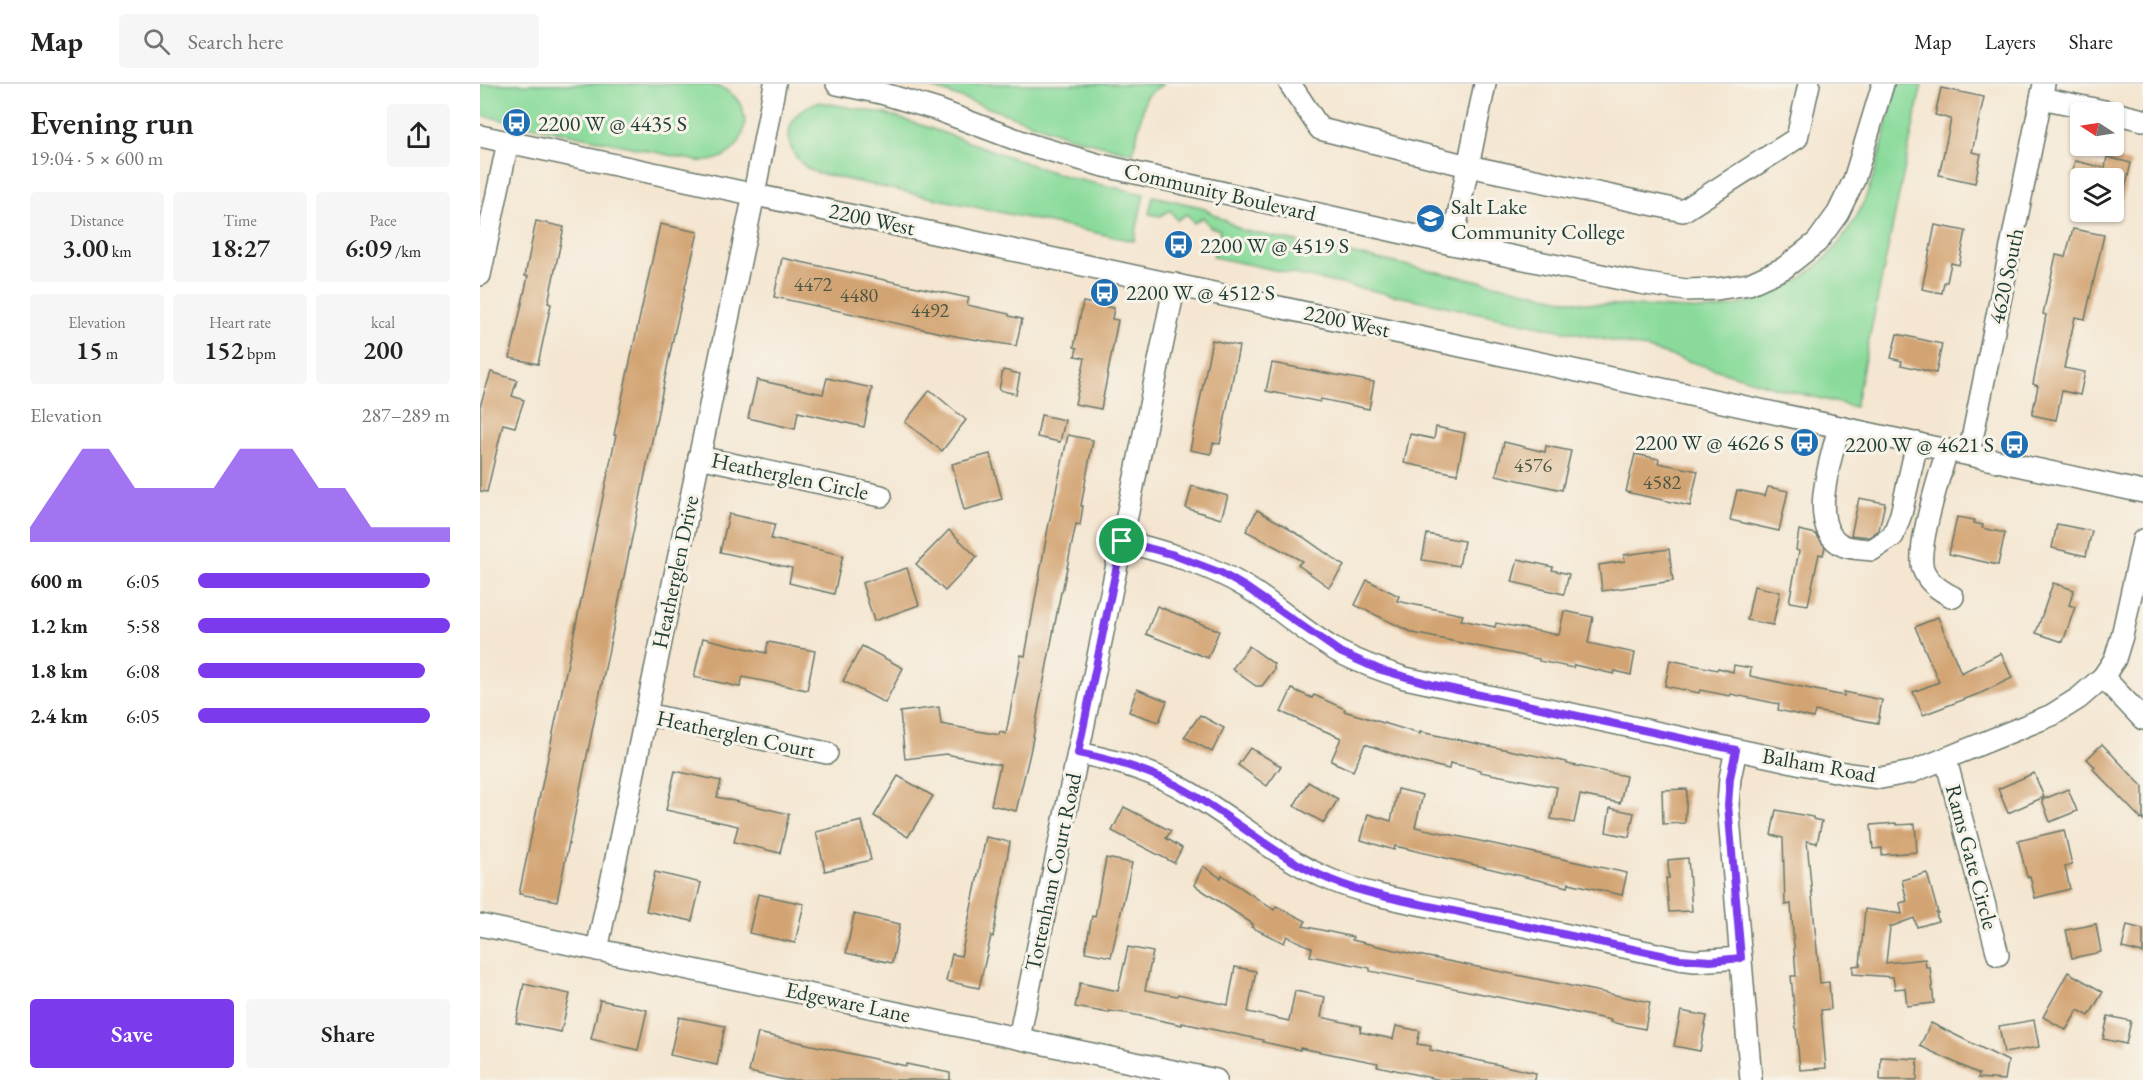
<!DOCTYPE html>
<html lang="en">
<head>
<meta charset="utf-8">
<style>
  :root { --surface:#fff; --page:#f6f6f6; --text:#222; --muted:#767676; --line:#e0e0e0; --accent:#7c3aed }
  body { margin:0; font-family:"EB Garamond",serif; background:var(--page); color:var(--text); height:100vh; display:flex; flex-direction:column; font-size:22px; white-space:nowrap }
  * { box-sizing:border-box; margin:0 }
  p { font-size:20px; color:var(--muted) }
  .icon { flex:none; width:33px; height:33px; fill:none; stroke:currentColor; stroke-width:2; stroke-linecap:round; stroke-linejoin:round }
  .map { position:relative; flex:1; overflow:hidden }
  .sheet { display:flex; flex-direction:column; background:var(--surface); width:480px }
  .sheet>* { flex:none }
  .needle { width:39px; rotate:282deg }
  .tools { position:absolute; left:1590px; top:18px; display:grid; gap:12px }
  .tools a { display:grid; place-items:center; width:54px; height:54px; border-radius:6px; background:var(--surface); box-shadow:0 2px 4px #0004; font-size:30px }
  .pin { position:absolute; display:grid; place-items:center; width:51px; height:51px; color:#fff; margin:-26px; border:3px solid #fff; border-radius:50%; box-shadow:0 2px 6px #0007 }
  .round { display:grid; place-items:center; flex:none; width:63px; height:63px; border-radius:6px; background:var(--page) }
  .head { display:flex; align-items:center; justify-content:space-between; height:102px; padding:0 30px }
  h1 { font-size:33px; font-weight:600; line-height:45px }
  .metrics { display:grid; grid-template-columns:repeat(3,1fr); gap:9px; height:102px; padding:6px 30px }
  .metrics div { display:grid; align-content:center; border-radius:6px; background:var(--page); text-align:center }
  .metrics b { font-size:26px; font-weight:600 }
  .metrics small { font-size:16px; font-weight:400 }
  .metrics p { font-size:16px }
  .chart { height:168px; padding:12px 30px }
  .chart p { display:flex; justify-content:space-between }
  .chart svg { width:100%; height:108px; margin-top:6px; fill:var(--accent); opacity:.7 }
  .cta { display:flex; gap:12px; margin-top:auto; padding:12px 30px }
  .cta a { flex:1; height:69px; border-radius:6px; background:var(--accent); color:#fff; font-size:24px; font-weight:600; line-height:69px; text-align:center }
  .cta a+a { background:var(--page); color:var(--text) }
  ul { padding:0 30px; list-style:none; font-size:20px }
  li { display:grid; grid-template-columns:96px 72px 1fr; align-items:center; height:45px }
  li i { height:15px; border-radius:8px; background:var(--accent) }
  header { display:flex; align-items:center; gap:36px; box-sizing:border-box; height:84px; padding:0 30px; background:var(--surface); border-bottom:2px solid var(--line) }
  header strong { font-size:28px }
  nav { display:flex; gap:33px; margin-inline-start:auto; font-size:21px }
  .search { width:420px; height:54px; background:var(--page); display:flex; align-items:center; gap:15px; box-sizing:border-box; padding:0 21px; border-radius:6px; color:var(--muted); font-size:22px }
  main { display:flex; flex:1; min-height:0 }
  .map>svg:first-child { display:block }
  .green { fill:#8adb9b; stroke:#548c68; stroke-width:1.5 }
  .building { fill:#d3a473 }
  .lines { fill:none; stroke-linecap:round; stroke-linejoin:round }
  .minor-casing { stroke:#6a786b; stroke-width:24 }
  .minor { stroke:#fff; stroke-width:21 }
  .route-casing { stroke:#fff; stroke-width:12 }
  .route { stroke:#7c3aed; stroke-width:8 }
  .labels { text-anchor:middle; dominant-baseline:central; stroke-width:6; stroke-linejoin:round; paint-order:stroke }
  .number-label { font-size:20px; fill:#4c5744 }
  .poi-label { font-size:22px; fill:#1f3d34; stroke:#f7f3e8; text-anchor:start }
  .street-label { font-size:22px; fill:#1f3d34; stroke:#f7f3e8 }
</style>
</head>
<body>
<header>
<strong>Map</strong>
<div class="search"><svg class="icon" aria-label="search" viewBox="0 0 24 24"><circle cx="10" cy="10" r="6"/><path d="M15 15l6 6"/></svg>Search here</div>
<nav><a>Map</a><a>Layers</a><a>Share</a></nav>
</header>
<main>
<section class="sheet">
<div class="head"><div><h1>Evening run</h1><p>19:04 · 5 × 600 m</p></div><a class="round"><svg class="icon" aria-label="share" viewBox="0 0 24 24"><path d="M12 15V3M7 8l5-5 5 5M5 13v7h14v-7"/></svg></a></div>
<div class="metrics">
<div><p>Distance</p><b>3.00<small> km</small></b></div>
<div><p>Time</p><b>18:27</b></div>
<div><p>Pace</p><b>6:09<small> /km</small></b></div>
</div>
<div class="metrics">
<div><p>Elevation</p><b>15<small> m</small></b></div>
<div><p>Heart rate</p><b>152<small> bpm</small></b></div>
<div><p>kcal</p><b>200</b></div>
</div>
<div class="chart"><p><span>Elevation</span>287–289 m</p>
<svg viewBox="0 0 160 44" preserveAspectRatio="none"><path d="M0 44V38L10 22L20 6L30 6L40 22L50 22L60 22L70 22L80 6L90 6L100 6L110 22L120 22L130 38L140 38L150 38L160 38V44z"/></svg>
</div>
<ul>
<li><b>600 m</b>6:05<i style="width:92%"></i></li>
<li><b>1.2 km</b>5:58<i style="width:100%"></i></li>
<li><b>1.8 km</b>6:08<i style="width:90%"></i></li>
<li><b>2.4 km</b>6:05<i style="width:92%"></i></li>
</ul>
<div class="cta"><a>Save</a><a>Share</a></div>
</section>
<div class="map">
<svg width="1663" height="996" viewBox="0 0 1663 996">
  <rect width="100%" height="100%" fill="#f7f3e8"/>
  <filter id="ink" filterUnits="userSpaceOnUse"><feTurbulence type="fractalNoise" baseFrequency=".0167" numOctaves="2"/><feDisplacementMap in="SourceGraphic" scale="12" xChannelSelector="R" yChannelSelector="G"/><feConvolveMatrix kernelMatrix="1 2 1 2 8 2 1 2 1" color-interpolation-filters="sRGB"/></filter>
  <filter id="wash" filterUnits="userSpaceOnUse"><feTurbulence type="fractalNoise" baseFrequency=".008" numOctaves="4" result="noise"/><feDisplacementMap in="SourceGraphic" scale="24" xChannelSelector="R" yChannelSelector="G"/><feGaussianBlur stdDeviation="1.35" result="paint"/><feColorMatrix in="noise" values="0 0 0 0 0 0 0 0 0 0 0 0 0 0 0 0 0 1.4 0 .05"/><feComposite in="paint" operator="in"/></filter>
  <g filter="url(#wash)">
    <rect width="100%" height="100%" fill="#f4e6d1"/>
    <g class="green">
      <path d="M0 0H224C229 1 237 2 242 4 283 23 265 82 217 77L0 31Z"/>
      <polygon points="442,0 683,0 666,12 653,69 590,53"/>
      <path d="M1417 0H1442L1375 323 1297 304 1165 264 733 173 740 146 730 143 723 133 714 139 707 130 697 136 690 126 680 132 669 130 673 112 721 123 762 146 1102 219 1228 226C1300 219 1356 182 1385 115 1400 79 1407 38 1417 0Z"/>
      <path d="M339 18 406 30 450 44 566 86 595 95 664 110 654 157 337 89C301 75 298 28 339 18Z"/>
    </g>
    <g id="blocks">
      <g class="building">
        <polygon points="1461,4 1504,13 1492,68 1501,70 1495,99 1459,91 1471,35 1455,31"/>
        <polygon points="1627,73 1651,79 1640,127 1634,126 1634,94 1591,94 1595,77 1625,84"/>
        <polygon points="56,137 84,143 68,219 71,220 58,280 30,274 48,192 45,192"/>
        <polygon points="180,140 218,148 193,255 77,817 39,810 136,351 134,351"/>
        <polygon points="1455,141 1486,147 1479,181 1471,179 1467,198 1464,198 1462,209 1442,205"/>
        <polygon points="1593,145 1624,151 1605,235 1595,233 1584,284 1605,288 1600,311 1582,307 1576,336 1552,331 1558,302 1553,300 1566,231 1563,230 1576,171 1585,173"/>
        <polygon points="302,174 489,214 487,221 529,230 529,232 542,235 536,262 480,253 294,213"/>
        <polygon points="603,218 634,224 632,235 638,236 621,325 595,320 605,274 595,272 597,264 594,263"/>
        <polygon points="1417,250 1462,260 1456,289 1421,281 1422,277 1411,274"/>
        <polygon points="732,256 759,262 740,360 733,359 731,370 710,366"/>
        <polygon points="792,279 894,298 889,325 841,315 840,318 786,307"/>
        <polygon points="523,286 540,290 536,310 519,306"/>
        <polygon points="11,288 37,296 32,312 44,316 35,343 23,340 7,408 0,407 0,322"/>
        <polygon points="347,294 392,304 384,343 318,328 315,345 268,334 277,296 343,310"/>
        <polygon points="450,306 486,336 462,367 425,338"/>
        <polygon points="561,331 585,336 580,358 557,353"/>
        <polygon points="956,343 985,349 977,390 924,379 930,350 954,355"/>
        <polygon points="588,351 613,356 601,422 603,422 600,441 596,440 582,508 581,508 550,669 536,727 511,721 520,681 466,670 425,675 420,628 459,623 461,640 519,651 520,648 526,650 541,571 545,572 568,444"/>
        <polygon points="1024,358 1065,368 1066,362 1091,367 1082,406 1016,391"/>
        <polygon points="510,370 522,415 484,426 472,380"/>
        <polygon points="1155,370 1179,375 1178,379 1218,387 1210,422 1146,408"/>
        <polygon points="712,402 748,412 741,435 706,424"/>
        <polygon points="1288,403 1308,407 1299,447 1250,436 1257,406 1285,412"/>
        <polygon points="1379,414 1405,419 1399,446 1389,453 1371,451"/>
        <polygon points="777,426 809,444 809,445 823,453 864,482 849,503 818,481 822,477 766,447"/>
        <polygon points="249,430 295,440 291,455 363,471 354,510 309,499 312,484 240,468"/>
        <polygon points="1477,433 1495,436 1494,439 1503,441 1502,444 1525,449 1518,481 1469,470"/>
        <polygon points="1577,440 1612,447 1606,472 1572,464"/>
        <polygon points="469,446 497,473 465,507 436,480"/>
        <polygon points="1319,446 1336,450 1345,463 1343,471 1339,470 1328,521 1309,518 1319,467 1316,466"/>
        <polygon points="947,450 984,457 979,482 942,476"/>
        <polygon points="1189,465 1193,497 1122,507 1119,481 1145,477 1144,471"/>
        <polygon points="1038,475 1073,483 1072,486 1089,490 1084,510 1032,498"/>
        <polygon points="427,484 439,521 394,537 382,499"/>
        <polygon points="887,496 919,512 917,517 983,531 981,536 1015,543 1016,539 1079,551 1084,527 1113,533 1108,559 1155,569 1151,591 1135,587 1134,590 1094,581 1093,584 1059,577 1059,575 933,549 875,521"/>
        <polygon points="1573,499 1594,506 1589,521 1595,523 1583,558 1556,549"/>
        <polygon points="1274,502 1300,508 1293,541 1267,536"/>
        <polygon points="677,522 739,547 728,574 666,550"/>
        <polygon points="1458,533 1481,589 1521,569 1532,594 1501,609 1443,631 1433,608 1459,598 1435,543"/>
        <polygon points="223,554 286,569 288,558 335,567 327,606 263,593 260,603 214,593"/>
        <polygon points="382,562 423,584 405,619 363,597"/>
        <polygon points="769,562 794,580 794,586 782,602 776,602 752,585"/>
        <polygon points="1190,576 1237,586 1238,584 1253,588 1254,581 1271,584 1270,592 1284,595 1364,612 1364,608 1402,616 1398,639 1335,627 1333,634 1298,626 1299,620 1251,610 1250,612 1220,606 1219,609 1185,602"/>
        <polygon points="657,605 687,617 679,638 649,628"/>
        <polygon points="812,605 832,614 834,611 865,625 864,627 940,650 940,648 1087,678 1087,680 1146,692 1140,719 1100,711 1094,739 1071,735 1077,703 1000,688 1000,686 970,679 969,685 934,677 885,660 873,687 851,677 861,654 801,628"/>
        <polygon points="720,631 744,644 732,668 704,653"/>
        <polygon points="1622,660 1663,703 1663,737 1613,685 1615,683 1607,675"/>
        <polygon points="770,664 801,682 787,702 758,681"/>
        <polygon points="195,687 241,697 237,713 309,730 300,769 254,758 258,742 186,726"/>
        <polygon points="1554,689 1564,713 1528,729 1518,705"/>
        <polygon points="418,692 453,712 428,753 394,732"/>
        <polygon points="828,698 858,715 844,739 814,722"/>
        <polygon points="918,705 943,711 935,743 1147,789 1142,811 1089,799 1088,803 915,762 914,766 881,756 888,730 911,737"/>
        <polygon points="1207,705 1205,739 1183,740 1182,706"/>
        <polygon points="1588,705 1597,727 1570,738 1562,716"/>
        <polygon points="644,723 691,747 686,754 702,764 694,779 632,747"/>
        <polygon points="1130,724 1154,729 1149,753 1126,748"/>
        <polygon points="1296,726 1333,733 1333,735 1342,737 1337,759 1327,757 1340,899 1349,898 1351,925 1341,926 1346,984 1320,986 1311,892 1316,892 1311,820 1305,821 1303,754 1291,751"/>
        <polygon points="382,737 391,776 345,787 336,748"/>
        <polygon points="1416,739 1416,741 1435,740 1437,768 1402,771 1402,764 1393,765 1391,741"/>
        <polygon points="1584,746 1592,781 1585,783 1590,805 1555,814 1550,792 1547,793 1538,757"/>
        <polygon points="506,753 530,758 513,853 511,852 499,904 466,897 472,870 481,872"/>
        <polygon points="626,774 652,779 631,873 605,868 612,832 615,833"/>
        <polygon points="1208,774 1212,827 1189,828 1186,794 1189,794 1188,776"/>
        <polygon points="723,782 741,794 742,791 794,826 796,822 826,837 823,842 873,853 872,856 928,869 1170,918 1165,945 1130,938 1131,936 890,887 890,884 830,872 832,864 807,852 804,859 771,843 773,840 714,801"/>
        <polygon points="175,788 221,799 212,837 166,827"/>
        <polygon points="1447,789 1458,829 1456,829 1458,837 1437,843 1434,834 1410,843 1406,879 1445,875 1446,883 1450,883 1454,919 1427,922 1425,904 1415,905 1413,893 1373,890 1373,882 1380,881 1385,825 1422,830 1420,819 1427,817 1422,796"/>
        <polygon points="278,810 324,820 315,859 269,849"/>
        <polygon points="374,830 420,840 412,879 366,869"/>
        <polygon points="1616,840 1621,868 1592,874 1586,846"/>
        <polygon points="1647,841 1663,845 1663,869 1642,864"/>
        <polygon points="648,863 673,868 665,906 697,912 698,910 748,921 755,883 776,887 768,928 809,937 815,907 845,913 841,933 881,942 880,948 913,955 916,942 940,947 937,960 951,962 950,966 1056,989 1055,996 961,996 897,982 898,979 820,964 820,966 783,958 783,956 702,939 702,941 646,929 629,927 629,929 595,923 600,899 638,907"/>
        <polygon points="1588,888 1623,908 1609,932 1598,926 1586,946 1563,933"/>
        <polygon points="44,900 90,910 81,948 36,939"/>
        <polygon points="120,916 167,926 158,966 111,955"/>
        <polygon points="1201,927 1227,932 1220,967 1194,962"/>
        <polygon points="1628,932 1651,937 1646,960 1623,955"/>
        <polygon points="199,933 245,942 237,981 190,971"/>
        <polygon points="1554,936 1559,963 1524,969 1519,942"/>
        <polygon points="1451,939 1528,977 1525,996 1498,994 1499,990 1440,962"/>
        <polygon points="278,949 426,982 426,980 470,989 470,996 305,996 269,988"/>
        <polygon points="1401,973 1438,975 1437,996 1400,996"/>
      </g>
    </g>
  </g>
  <g filter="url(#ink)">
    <use href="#blocks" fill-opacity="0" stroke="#6a786b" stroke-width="1.5"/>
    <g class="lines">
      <defs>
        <g id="minor">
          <polyline points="357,0 401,9 458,26 548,60 620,81 972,160 1160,199 1206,206 1237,205 1269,200 1304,184 1337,158 1358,129 1374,96 1403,0"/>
          <polyline points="810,0 840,45 988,82 1203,127 1317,54 1329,0"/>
          <polyline points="1561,14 1629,28"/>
          <polyline points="1634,29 1663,36"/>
          <polyline points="0,52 1663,408"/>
          <polyline points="972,160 1005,0"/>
          <polyline points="0,191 28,58"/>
          <path d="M1359 343C1352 373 1325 445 1364 462 1372 465 1383 465 1392 466L1413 452 1421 430 1437 359"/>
          <path d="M1467 366C1460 391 1436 463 1443 485 1448 499 1461 507 1473 513"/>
          <polyline points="1489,370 1564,0"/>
          <polyline points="219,373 401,412"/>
          <path d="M642 457C685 468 728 480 766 503 799 523 827 551 861 569 881 579 903 587 925 594L1369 690 1401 694 1432 688 1572 631 1599 614 1623 593 1635 575 1642 552 1663 456"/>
          <polyline points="1623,593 1663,635"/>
          <polyline points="166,630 347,669"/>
          <polyline points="1256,666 1250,694 1248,721 1271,996"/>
          <path d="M598 669C634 676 672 687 705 706 755 734 797 774 851 796 892 813 939 819 982 829 1055 844 1127 859 1200 875L1215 877 1261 874"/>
          <polyline points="1466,676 1518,871"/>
          <polyline points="0,841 736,996"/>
          <polyline points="117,866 274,110 295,0"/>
          <polyline points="539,954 695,200"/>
        </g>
      </defs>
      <use href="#minor" class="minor-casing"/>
      <use href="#minor" class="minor"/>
    </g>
  </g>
  <g class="lines" filter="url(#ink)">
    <defs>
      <path id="route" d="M642 457 691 470 741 489 767 504 860 568 898 585 954 601 1256 666 1250 694 1248 721 1261 874 1231 877 1200 875C1127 859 1055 844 983 829 939 819 892 813 851 796 796 774 755 734 705 706 672 687 634 676 598 669Z"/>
    </defs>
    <use href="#route" class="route-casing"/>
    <use href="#route" class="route"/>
  </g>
  <defs>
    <symbol id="bus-disc" viewBox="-11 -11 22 22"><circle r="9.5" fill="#1f6fb2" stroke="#f7f3e8"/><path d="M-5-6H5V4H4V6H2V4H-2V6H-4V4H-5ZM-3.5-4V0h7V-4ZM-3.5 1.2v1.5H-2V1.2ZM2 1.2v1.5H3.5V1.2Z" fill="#fff"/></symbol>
    <symbol id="university-disc" viewBox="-11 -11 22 22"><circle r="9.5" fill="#1f6fb2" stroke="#f7f3e8"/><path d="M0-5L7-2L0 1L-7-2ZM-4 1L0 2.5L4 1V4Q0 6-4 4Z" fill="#fff"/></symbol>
  </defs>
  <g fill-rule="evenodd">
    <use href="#bus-disc" x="20" y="22" width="33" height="33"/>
    <use href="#university-disc" x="934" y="118" width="33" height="33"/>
    <use href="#bus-disc" x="682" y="144" width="33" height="33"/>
    <use href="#bus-disc" x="608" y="192" width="33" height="33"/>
    <use href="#bus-disc" x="1308" y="342" width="33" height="33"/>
    <use href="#bus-disc" x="1518" y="344" width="33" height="33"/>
  </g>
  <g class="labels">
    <g class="number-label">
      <text x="333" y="200">4472</text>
      <text x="379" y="211">4480</text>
      <text x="450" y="226">4492</text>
      <text x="1053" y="381">4576</text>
      <text x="1182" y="398">4582</text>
    </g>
    <g class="poi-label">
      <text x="58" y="39">2200 W @ 4435 S</text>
      <text x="971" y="122">Salt Lake<tspan x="971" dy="25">Community College</tspan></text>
      <text x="720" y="161">2200 W @ 4519 S</text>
      <text x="646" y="208">2200 W @ 4512 S</text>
      <text x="1304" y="358" text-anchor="end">2200 W @ 4626 S</text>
      <text x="1514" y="360" text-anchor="end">2200 W @ 4621 S</text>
    </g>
    <g class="street-label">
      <text transform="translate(740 108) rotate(13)">Community Boulevard</text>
      <text transform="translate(392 135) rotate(12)">2200 West</text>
      <text transform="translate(1526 192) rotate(-78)">4620 South</text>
      <text transform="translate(867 237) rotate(12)">2200 West</text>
      <text transform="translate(310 392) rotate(12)">Heatherglen Circle</text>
      <text transform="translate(195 488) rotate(-78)">Heatherglen Drive</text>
      <text transform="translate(256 650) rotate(12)">Heatherglen Court</text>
      <text transform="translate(1339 681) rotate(10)">Balham Road</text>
      <text transform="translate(1492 773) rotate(75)">Rams Gate Circle</text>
      <text transform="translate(573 788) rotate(-78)">Tottenham Court Road</text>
      <text transform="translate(368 918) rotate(12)">Edgeware Lane</text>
    </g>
  </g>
</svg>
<div class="tools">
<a><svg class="needle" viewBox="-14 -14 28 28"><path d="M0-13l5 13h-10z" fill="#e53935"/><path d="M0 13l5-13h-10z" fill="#767676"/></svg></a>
<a><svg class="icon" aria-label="layers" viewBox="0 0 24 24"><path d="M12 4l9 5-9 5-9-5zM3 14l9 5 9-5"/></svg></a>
</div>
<div class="pin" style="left:642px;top:457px;background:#1e9e55"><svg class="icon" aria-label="arrive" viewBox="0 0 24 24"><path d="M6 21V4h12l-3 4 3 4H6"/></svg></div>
</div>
</main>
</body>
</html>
